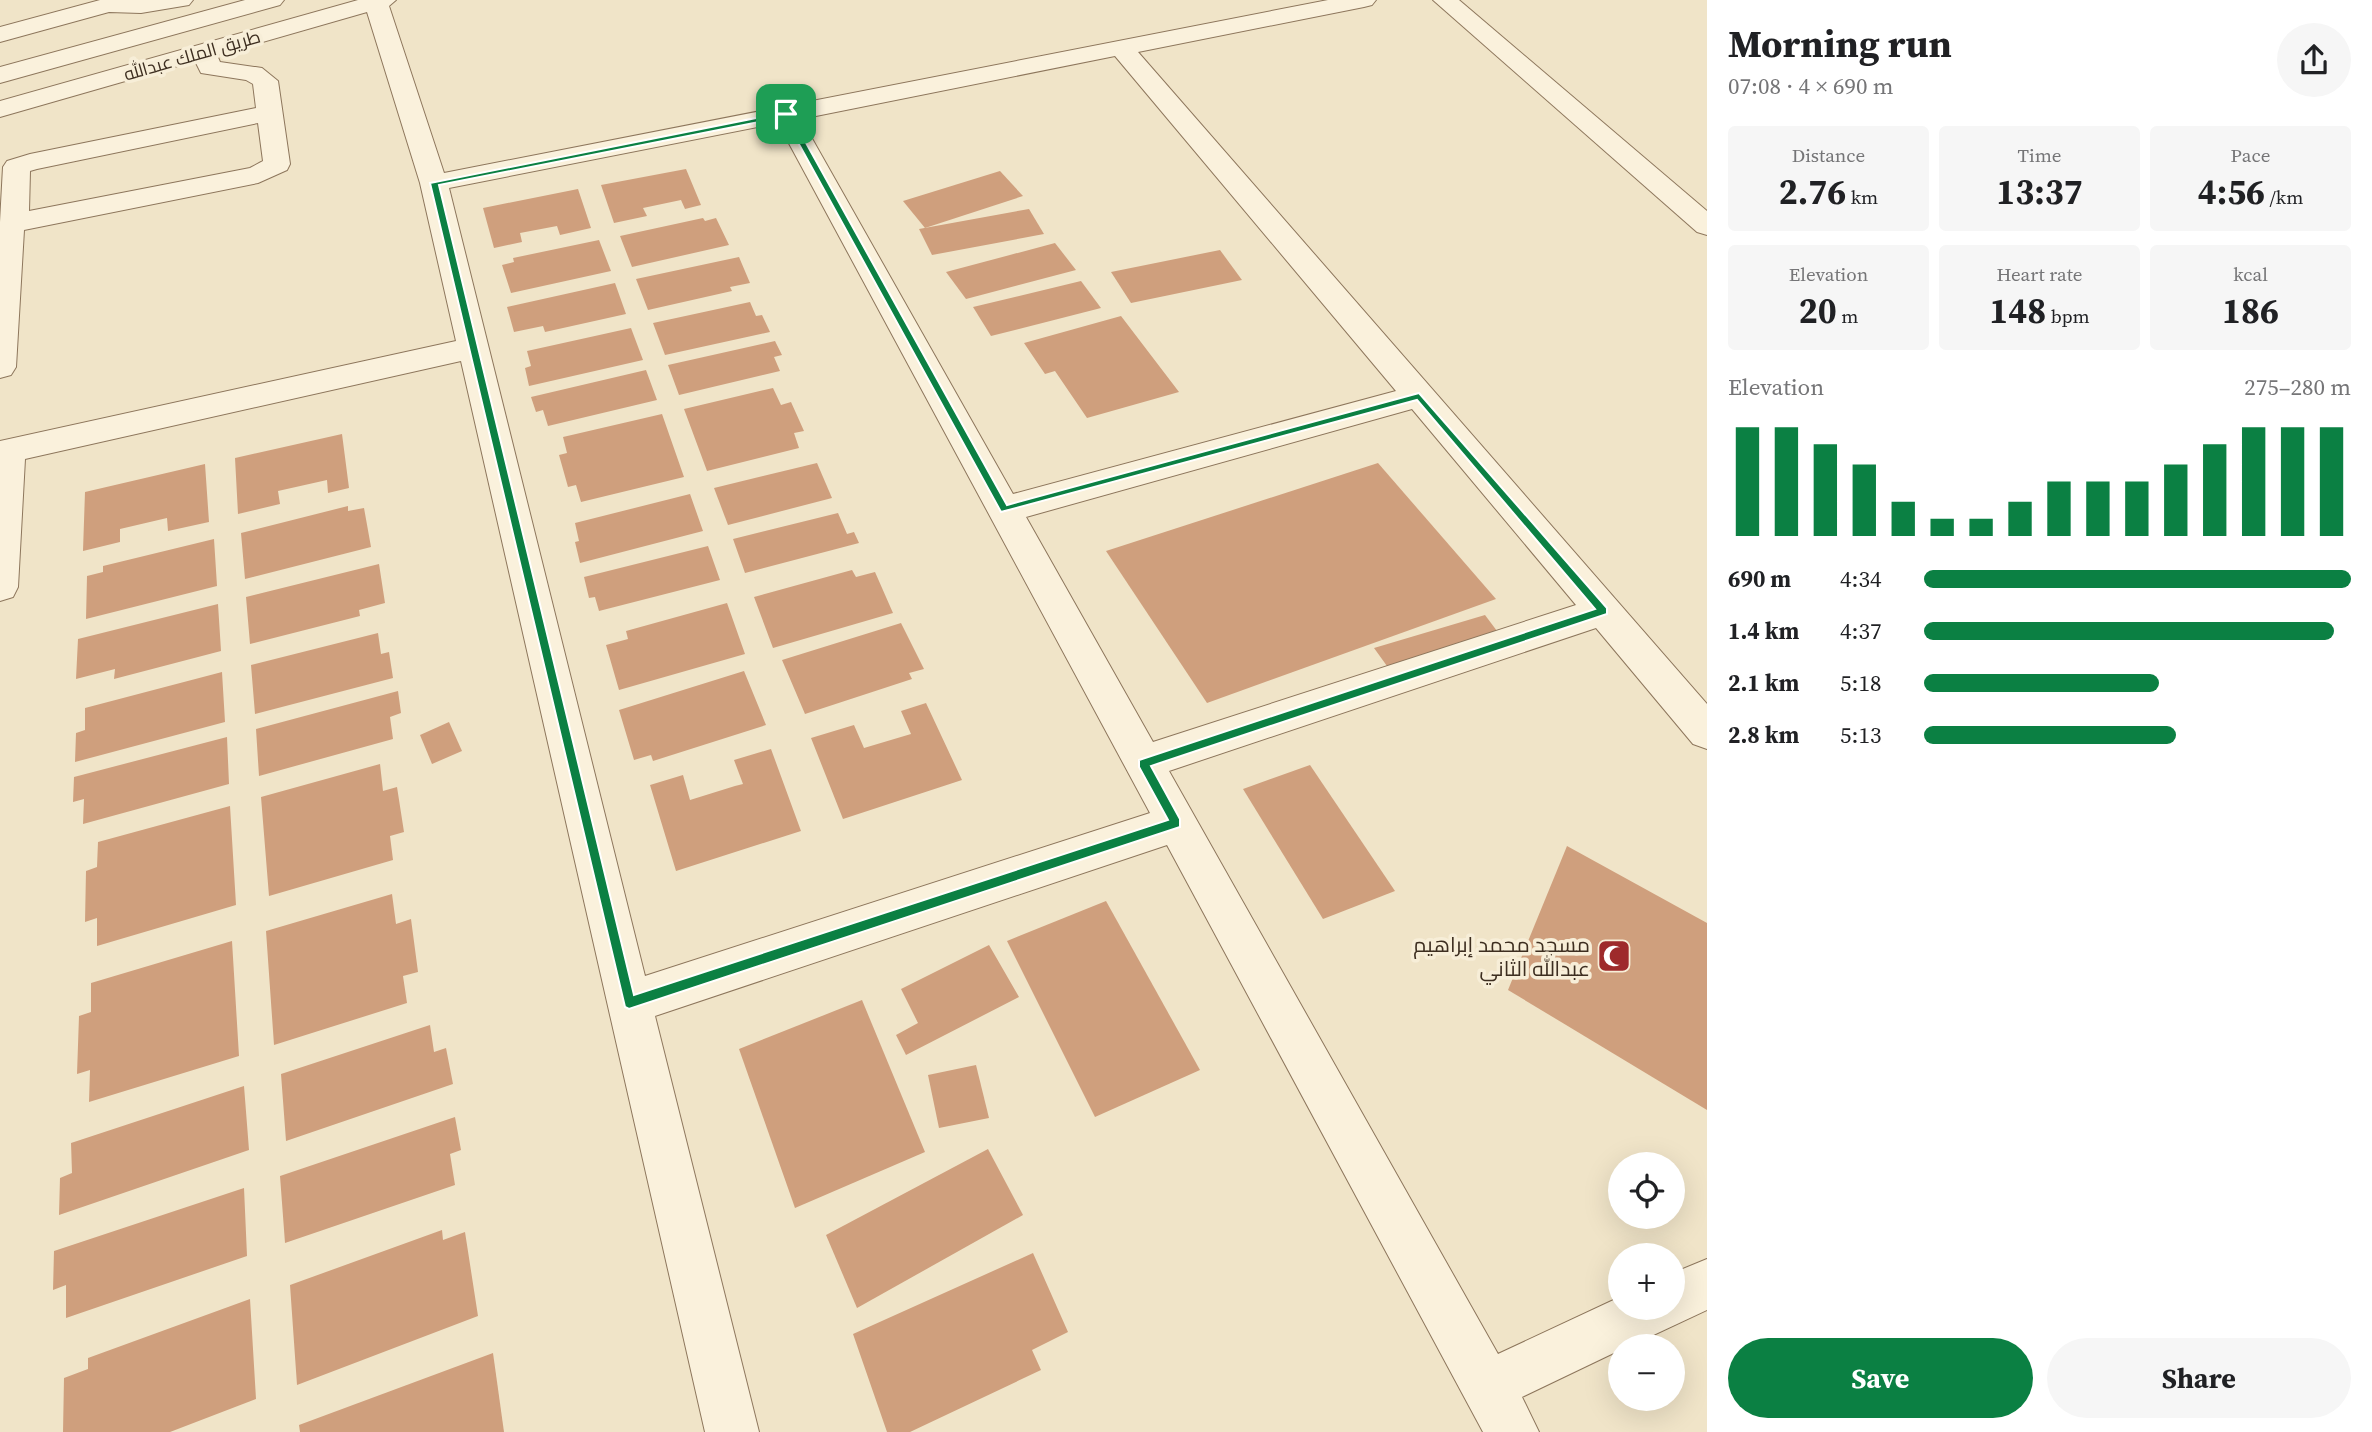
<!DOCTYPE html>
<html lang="en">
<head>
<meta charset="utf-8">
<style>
  :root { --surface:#fff; --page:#f6f6f6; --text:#202124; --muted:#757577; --accent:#0b8043 }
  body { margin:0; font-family:"Source Serif 4",Cairo,serif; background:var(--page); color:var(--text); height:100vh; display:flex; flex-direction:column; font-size:26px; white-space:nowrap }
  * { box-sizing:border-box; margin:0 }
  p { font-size:23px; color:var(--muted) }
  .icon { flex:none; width:38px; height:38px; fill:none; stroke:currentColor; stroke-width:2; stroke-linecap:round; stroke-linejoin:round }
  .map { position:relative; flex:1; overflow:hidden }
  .details { display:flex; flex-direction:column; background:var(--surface); width:665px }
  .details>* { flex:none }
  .controls { position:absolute; left:1608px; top:1152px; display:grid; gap:14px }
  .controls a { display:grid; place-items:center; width:77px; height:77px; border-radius:50%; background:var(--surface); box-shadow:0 7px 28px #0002; font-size:35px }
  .pin { position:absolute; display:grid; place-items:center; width:60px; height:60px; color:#fff; margin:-30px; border-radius:14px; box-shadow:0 4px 10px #0006 }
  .round { display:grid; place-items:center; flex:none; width:74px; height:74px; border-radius:37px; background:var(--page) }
  .overview { display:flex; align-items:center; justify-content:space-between; height:119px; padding:0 21px }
  h1 { font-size:38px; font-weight:700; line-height:52px }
  .figures { display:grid; grid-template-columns:repeat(3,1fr); gap:10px; height:119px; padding:7px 21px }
  .figures div { display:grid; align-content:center; border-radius:7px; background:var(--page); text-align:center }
  .figures b { font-size:35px; font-weight:700 }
  .figures small { font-size:19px; font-weight:400 }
  .figures p { font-size:19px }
  .chart { height:196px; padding:14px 21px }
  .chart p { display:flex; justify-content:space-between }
  .chart svg { width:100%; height:126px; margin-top:7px; stroke:var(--accent); stroke-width:6 }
  .button { display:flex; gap:14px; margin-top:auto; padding:14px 21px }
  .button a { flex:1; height:80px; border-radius:42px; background:var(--accent); color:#fff; font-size:28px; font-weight:700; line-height:80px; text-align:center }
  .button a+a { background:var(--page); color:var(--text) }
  ul { padding:0 21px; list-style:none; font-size:23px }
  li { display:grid; grid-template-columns:112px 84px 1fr; align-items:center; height:52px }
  li i { height:18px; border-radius:9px; background:var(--accent) }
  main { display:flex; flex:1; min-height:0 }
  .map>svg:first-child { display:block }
  .building { fill:#cf9f7d }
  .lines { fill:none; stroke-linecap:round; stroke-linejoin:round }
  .minor-casing { stroke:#8d765c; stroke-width:2 }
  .minor { fill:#faf1dc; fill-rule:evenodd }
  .route { fill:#0b8043; stroke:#fff; stroke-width:2; fill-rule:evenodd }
  .labels { text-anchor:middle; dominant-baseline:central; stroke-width:7; stroke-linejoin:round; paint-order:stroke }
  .far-street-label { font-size:18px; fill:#3d2e20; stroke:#f7eed8 }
  .poi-label { font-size:21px; fill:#3d2e20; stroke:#f7eed8; text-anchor:end }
</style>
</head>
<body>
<main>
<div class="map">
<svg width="1707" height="1432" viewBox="0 0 1707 1432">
  <rect width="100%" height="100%" fill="#f0e4c8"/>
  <g class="building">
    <polygon points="686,169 701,205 685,209 681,200 643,208 647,216 614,223 601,185"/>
    <polygon points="1000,171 1023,196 925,228 903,201"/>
    <polygon points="578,189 591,228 560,235 557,226 520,233 522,242 494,248 483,208"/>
    <polygon points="1029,209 1044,234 932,255 919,229"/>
    <polygon points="703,218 705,221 716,218 729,245 632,267 620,236"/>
    <polygon points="599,240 611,271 511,293 502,265 514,262 513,258"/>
    <polygon points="1055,243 1076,270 966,299 946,272"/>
    <polygon points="1220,250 1242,280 1131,303 1111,272"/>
    <polygon points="739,257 750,283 730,287 732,291 648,310 636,279"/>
    <polygon points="1081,281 1101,308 991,336 973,307"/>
    <polygon points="615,283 626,314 545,332 543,326 514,332 507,307"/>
    <polygon points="750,302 756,316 762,315 770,332 665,355 653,323"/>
    <polygon points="1121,316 1179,392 1087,418 1055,371 1045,374 1024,343"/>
    <polygon points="631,328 643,360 529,386 525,368 531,366 527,351"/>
    <polygon points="775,341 782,355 774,357 780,371 679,395 668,365"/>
    <polygon points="646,370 657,400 548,426 543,410 536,412 531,397"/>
    <polygon points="773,388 781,405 791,402 804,431 794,433 799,448 707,471 684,409"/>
    <polygon points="662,414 684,477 581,502 576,485 568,487 559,455 567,453 563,437"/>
    <polygon points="342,434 349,488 328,493 327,480 278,491 280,504 238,514 235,458"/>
    <polygon points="817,463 832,498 728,525 714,488"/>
    <polygon points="1378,463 1496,599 1207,703 1106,551"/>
    <polygon points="205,464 209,522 168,531 167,518 120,529 120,542 83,551 85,492"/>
    <polygon points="690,494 703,531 580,563 575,542 579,541 575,523"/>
    <polygon points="348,506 348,511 364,508 371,547 245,579 241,533"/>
    <polygon points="838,513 847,534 854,532 859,543 745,573 733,539"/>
    <polygon points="214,539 217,586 86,619 87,576 103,572 103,566"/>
    <polygon points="708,546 720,580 599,611 595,597 589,598 584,577"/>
    <polygon points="379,564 385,603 359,610 360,616 250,644 246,597"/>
    <polygon points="852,570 856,577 875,572 893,613 773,648 754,597"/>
    <polygon points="727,603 745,654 619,690 606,645 628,639 626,631"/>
    <polygon points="218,604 221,651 114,679 115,669 76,679 78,639"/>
    <polygon points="1485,615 1497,631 1459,643 1473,660 1400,684 1374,648"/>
    <polygon points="901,623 924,669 909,673 912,679 805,714 782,660"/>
    <polygon points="378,633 381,654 389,652 393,678 255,714 251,665"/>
    <polygon points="744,671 766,725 653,761 651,755 634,760 619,710"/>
    <polygon points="222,672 225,722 75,762 76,733 85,730 85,708"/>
    <polygon points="398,691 401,713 390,717 393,739 259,776 256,729"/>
    <polygon points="926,703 962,780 843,819 811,738 854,725 864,748 911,734 901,711"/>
    <polygon points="449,722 462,751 432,764 420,735"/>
    <polygon points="227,737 229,784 83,824 84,799 73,802 74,777"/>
    <polygon points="771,749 801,831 676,871 650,785 683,775 690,800 735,786 743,784 734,760"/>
    <polygon points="380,764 383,791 397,787 404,832 390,836 393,860 269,896 261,797"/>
    <polygon points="1310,765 1395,891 1323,919 1243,789"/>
    <polygon points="230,806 236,905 97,946 97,918 85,922 86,871 97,867 98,842"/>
    <polygon points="1567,846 1707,923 1707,1110 1508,990"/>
    <polygon points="392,894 396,924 411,919 418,972 403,976 407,1003 274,1045 266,931"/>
    <polygon points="1106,901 1200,1070 1095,1117 1007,941"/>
    <polygon points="232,941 239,1056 89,1102 90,1070 77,1074 79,1016 91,1012 91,983"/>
    <polygon points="989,945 1019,997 906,1055 896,1035 918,1023 901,989"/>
    <polygon points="862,1000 925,1152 795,1208 739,1049"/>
    <polygon points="430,1025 434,1052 446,1048 453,1084 286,1141 281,1074"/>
    <polygon points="976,1065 989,1118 939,1128 928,1075"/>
    <polygon points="244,1086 249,1150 59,1215 60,1178 72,1173 71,1143"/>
    <polygon points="455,1117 461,1150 450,1154 455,1185 285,1243 280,1176"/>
    <polygon points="988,1149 1023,1215 857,1308 826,1235"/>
    <polygon points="244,1188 247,1256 66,1318 66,1285 53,1290 54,1251"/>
    <polygon points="442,1230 443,1240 465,1232 478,1316 297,1385 290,1285"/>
    <polygon points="1033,1253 1068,1332 1032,1350 1041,1370 910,1432 887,1432 853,1334"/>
    <polygon points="250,1299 256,1399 170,1432 63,1432 64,1378 88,1369 88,1358"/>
    <polygon points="493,1353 504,1432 300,1432 299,1425"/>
  </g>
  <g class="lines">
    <defs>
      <g id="minor">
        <polygon points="100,0 193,0 189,5 141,13 109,12 0,42 0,27"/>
        <polygon points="245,0 284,0 280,5 0,83 0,67"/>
        <path d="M358 0H396L389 6 444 173 1328 0H1376L1372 5 1364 7 1138 52 1707 704V749L1693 744 1596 628 1169 771 1498 1354 1620 1297V1307H1673V1273L1707 1259V1310L1630 1346H1620V1350L1522 1397 1539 1432H1483L1167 845 655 1016 759 1432H705L461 361 25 459 18 587 13 597 0 601V441L456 341 420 183 367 12 217 55 220 62 262 68 278 81 290 164 287 170 258 183 24 230 16 367 11 375 0 378V222L3 167 7 161 30 154 256 108 253 84 246 80 201 73 195 61 0 117V101ZM1115 56 1396 391 1013 494 801 119ZM258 123 263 161 250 168 29 211 30 171 37 169ZM778 123 1150 813 645 976 449 188ZM1412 409 1576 605 1153 742 1026 517Z"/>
        <polygon points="1433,0 1459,0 1707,211 1707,235 1697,232"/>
      </g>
    </defs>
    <use href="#minor" class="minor-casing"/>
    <use href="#minor" class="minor"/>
  </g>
  <path class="route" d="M786 112 790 114 1007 505 1419 393 1607 608V614L1151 766 1180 819V827L629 1009 625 1007 430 183ZM784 117 1001 512 1417 400 1595 609 1139 760V767L1168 820 634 995 439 185Z"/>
  <defs>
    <symbol id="mosque-square" viewBox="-11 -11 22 22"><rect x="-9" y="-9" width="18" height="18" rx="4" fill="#9e2a2b" stroke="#f7eed8"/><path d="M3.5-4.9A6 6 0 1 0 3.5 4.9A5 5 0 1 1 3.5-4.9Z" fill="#fff"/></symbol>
  </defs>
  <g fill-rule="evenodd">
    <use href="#mosque-square" x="1595" y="937" width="38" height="38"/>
  </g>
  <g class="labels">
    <g class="far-street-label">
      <text transform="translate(192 55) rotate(-16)">طريق الملك عبدالله</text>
    </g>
    <g class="poi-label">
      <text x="1590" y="944">مسجد محمد إبراهيم<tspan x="1590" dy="24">عبدالله الثاني</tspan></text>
    </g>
  </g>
</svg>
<div class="controls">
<a><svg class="icon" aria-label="locate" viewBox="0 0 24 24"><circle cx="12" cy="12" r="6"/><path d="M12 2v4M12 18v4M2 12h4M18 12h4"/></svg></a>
<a>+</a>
<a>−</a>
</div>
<div class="pin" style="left:786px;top:114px;background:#1e9e55"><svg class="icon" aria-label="arrive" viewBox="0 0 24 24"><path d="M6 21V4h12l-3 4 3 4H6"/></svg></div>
</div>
<section class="details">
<div class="overview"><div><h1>Morning run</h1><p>07:08 · 4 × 690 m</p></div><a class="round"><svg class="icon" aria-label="share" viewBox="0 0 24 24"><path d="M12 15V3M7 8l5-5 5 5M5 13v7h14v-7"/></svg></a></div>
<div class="figures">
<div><p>Distance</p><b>2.76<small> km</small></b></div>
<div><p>Time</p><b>13:37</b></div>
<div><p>Pace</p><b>4:56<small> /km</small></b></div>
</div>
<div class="figures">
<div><p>Elevation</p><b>20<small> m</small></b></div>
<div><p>Heart rate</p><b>148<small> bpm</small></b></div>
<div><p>kcal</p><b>186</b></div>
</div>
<div class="chart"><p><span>Elevation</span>275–280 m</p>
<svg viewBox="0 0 160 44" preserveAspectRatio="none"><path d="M5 44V6M15 44V6M25 44V12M35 44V19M45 44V32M55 44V38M65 44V38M75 44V32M85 44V25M95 44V25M105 44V25M115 44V19M125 44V12M135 44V6M145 44V6M155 44V6"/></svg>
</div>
<ul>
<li><b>690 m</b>4:34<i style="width:100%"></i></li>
<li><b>1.4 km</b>4:37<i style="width:96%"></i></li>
<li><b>2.1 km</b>5:18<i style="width:55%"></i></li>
<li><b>2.8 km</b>5:13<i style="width:59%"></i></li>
</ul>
<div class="button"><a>Save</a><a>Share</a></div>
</section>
</main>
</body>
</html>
